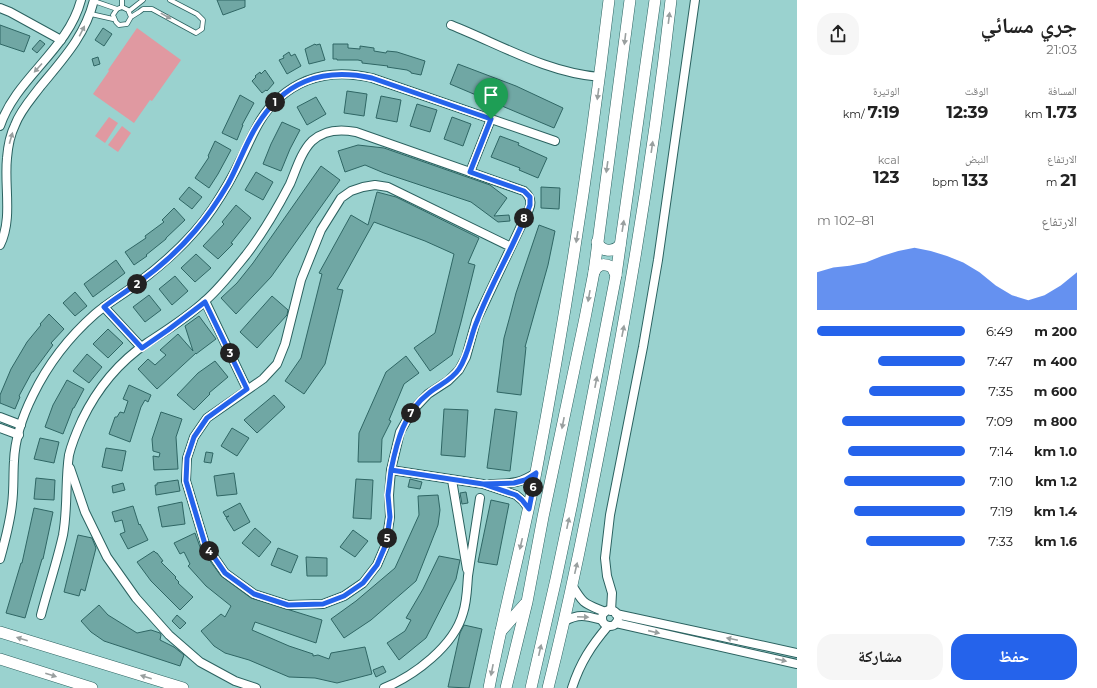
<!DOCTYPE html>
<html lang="ar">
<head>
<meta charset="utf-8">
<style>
  :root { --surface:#fff; --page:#f6f6f6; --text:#222; --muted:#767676; --accent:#2563eb }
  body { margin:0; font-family:Montserrat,"Noto Naskh Arabic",sans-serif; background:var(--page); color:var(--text); direction:rtl; height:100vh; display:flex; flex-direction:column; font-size:15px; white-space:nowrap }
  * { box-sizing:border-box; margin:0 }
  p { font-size:13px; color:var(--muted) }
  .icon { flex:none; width:22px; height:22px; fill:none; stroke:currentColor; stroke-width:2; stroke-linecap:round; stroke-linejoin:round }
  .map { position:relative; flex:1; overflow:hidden; direction:ltr }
  .drawer { display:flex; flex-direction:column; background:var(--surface); width:300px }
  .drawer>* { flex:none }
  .pin { position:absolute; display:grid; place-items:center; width:34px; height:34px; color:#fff; margin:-41px -17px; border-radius:50% 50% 50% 0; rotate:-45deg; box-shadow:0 0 4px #0007 }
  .pin .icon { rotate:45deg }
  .km { position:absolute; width:20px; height:20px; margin:-10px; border-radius:50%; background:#222; color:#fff; font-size:11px; line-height:20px; text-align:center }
  .round { display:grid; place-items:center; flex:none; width:42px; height:42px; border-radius:16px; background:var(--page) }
  .summary { display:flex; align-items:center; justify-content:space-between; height:68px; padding:0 20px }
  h1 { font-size:22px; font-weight:700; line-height:30px }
  .figures { display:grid; grid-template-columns:repeat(3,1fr); gap:6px; height:68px; padding:4px 20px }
  .figures div { display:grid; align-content:center }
  .figures b { font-size:17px; font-weight:700 }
  .figures small { font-size:11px; font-weight:400 }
  .figures p { font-size:11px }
  .chart { height:112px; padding:8px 20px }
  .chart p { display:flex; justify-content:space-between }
  .chart svg { width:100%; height:72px; margin-top:4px; fill:var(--accent); opacity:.7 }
  .button { display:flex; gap:8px; margin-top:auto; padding:8px 20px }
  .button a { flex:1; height:46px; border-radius:16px; background:var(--accent); color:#fff; font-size:16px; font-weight:700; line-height:46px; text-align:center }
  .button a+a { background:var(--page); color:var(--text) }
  ul { padding:0 20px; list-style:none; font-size:13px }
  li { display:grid; grid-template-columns:64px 48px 1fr; align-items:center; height:30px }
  li i { height:10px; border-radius:5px; background:var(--accent) }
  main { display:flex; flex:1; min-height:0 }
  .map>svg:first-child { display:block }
  .green { fill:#e099a1 }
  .building { fill:#70a7a4; stroke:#2f6664 }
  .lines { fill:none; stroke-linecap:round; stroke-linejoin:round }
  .lane-casing { stroke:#2b6260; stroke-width:5.5 }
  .street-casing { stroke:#2b6260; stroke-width:10 }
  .secondary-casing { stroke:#2b6260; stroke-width:12 }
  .lane { stroke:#fff; stroke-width:4 }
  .street { stroke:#fff; stroke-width:8 }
  .secondary { stroke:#fff; stroke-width:11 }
  .oneway { fill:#999f9f }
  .route-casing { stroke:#fff; stroke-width:8 }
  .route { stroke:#2563eb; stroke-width:5 }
</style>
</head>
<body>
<main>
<section class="drawer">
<div class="summary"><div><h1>جري مسائي</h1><p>21:03</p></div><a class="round"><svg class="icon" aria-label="share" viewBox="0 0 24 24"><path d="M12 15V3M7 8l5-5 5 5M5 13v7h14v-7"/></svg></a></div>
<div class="figures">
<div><p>المسافة</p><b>1.73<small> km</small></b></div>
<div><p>الوقت</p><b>12:39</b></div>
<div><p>الوتيرة</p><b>7:19<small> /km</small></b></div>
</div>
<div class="figures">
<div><p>الارتفاع</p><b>21<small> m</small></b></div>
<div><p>النبض</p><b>133<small> bpm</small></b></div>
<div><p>kcal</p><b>123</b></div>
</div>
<div class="chart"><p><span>الارتفاع</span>81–102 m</p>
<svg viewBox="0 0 160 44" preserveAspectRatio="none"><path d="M0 44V21L10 18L20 17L30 15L40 11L50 8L60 6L70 8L80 11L90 15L100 21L110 29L120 35L130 38L140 35L150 29L160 21V44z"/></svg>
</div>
<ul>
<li><b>200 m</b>6:49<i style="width:100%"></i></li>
<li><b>400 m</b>7:47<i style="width:59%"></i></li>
<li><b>600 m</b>7:35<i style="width:65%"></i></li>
<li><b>800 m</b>7:09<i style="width:83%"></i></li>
<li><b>1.0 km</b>7:14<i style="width:79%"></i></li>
<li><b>1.2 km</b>7:10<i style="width:82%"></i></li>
<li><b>1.4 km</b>7:19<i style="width:75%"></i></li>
<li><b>1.6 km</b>7:33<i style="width:67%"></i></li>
</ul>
<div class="button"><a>حفظ</a><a>مشاركة</a></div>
</section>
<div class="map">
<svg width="797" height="688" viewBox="0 0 797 688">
  <rect width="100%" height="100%" fill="#9ad2cf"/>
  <g class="green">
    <polygon points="137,28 181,60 152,101 150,100 134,123 93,94 109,71 108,70"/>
    <polygon points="109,117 118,123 105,143 95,136"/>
    <polygon points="122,126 131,133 118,152 108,145"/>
  </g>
  <g class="building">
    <polygon points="217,0 245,0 245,7 223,15"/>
    <polygon points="0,25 30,36 24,52 0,44"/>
    <polygon points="103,28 112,34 104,46 95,40"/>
    <polygon points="40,40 45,44 37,53 32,49"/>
    <polygon points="315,44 316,45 320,44 325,60 309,64 305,49"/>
    <polygon points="333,44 348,44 348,48 360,49 360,46 374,48 374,51 386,53 387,51 397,52 425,61 421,75 411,73 411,72 407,70 387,67 388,66 362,63 362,61 358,60 337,60 337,59 333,59"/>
    <polygon points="289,52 291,56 295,54 301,66 287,74 279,60 284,58 283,56"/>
    <polygon points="98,57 100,64 94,66 92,59"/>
    <polygon points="458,64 516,86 563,108 554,128 450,84"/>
    <polygon points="265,70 274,83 267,91 266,90 262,93 252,81 256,77 255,76 260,72 261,74"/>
    <polygon points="347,91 367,94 364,116 344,113"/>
    <polygon points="240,95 254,103 242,125 243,125 237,140 222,133"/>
    <polygon points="381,96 401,100 397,122 376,118"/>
    <polygon points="316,97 326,114 307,125 297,107"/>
    <polygon points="417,104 437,110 430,132 410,126"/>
    <polygon points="452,117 471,124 463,146 444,139"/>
    <polygon points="282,122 300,130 290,149 281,171 263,164 271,144"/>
    <polygon points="500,136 519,143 518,145 547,158 538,178 519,170 520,168 491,157"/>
    <polygon points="215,141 231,150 218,174 209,188 195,178 209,157 208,156"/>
    <polygon points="358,145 384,148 490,185 507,198 494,216 509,215 510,221 498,222 471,202 384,173 365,165 345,172 338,151"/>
    <polygon points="321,166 340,180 271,277 236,314 221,298 237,283 253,263"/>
    <polygon points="256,172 273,182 263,200 245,190"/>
    <polygon points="189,187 202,197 192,209 179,199"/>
    <polygon points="541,187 560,188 559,209 541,208"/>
    <polygon points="377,192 396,197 479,238 468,263 475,265 461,322 452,355 430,371 414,348 435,333 454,254 425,241 374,222 337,289 343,290 325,364 304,394 285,381 301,358 322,274 319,273 351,215 368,225"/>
    <polygon points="236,205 251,218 231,243 233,244 218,259 203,246 224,224 222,222"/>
    <polygon points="174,208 185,220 166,238 166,239 146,255 147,256 134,265 125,252 146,238 145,236 164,222 162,220"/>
    <polygon points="539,225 555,231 548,265 525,347 526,347 521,395 497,392 504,338 510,316 516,293"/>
    <polygon points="196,254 211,268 195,282 181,268"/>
    <polygon points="116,260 125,273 93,297 84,284"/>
    <polygon points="175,276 188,291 172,305 159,289"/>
    <polygon points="75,292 87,306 75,316 63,303"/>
    <polygon points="149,295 161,310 145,322 133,307"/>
    <polygon points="272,296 288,310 287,315 257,348 240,332"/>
    <polygon points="49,314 64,329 51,343 53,345 33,372 32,372 19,396 20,397 15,409 0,403 0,395 11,369 27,342 41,325 40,324"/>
    <polygon points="199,316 216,339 196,354 196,353 157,389 138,369 148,359 155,365 166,355 160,350 178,334 193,351 185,326"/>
    <polygon points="108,329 123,343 108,358 93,344"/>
    <polygon points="87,354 102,367 89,383 73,371"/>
    <polygon points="406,356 419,373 404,384 389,420 391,421 382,439 381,462 358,462 359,433 386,372"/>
    <polygon points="215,361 228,377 209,393 210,394 194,410 177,395 198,373"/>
    <polygon points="67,380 84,389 74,408 73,408 63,434 45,427 53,405"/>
    <polygon points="129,385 151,395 148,402 145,400 141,407 130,442 109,434 115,417 117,417 120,412 124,413 128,401 123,399"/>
    <polygon points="274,395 285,407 257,433 244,420"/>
    <polygon points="444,409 468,410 465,457 441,455"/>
    <polygon points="495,409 517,412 510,471 487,468"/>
    <polygon points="161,412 182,419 176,437 178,469 154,470 153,456 159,457 160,453 153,451 152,439"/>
    <polygon points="232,428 249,438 237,456 221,446"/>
    <polygon points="40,438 59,442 54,463 34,459"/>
    <polygon points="106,448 126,451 122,471 102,467"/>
    <polygon points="206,452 213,453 211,463 204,462"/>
    <polygon points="234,473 237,494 217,496 214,476"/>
    <polygon points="36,478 55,480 54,500 34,499"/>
    <polygon points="356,479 373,480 371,519 353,518"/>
    <polygon points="410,479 422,482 420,489 408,487"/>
    <polygon points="178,480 180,491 156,495 155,485 157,485 157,483"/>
    <polygon points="123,483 125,490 113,493 112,486"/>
    <polygon points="466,492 468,503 462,504 460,493"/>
    <polygon points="438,495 440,510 438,525 416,581 371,620 344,638 331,619 356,601 395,568 419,515 418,496"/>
    <polygon points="491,500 509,504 497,565 478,562"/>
    <polygon points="182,502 185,524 162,527 158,507"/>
    <polygon points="240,503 250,522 234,531 226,518 229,516 226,517 223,512"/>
    <polygon points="133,506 139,525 140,524 148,540 128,549 120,534 125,532 122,520 115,522 112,512"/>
    <polygon points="34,508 53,512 43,559 42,559 25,618 6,613 21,563 22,563"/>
    <polygon points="255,528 271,542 259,557 242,543"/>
    <polygon points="353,530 368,541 355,557 340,547"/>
    <polygon points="195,533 200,547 221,576 251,598 322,620 316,643 255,622 252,630 289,646 313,654 313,656 318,655 329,659 331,653 365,647 372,674 337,683 315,678 289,677 249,660 225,653 214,646 201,631 221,614 225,617 231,606 206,586 188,566 190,564 184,552 180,554 174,543"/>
    <polygon points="78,535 92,538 96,548 85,591 81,589 79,596 64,592"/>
    <polygon points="278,548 298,556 291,573 271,565"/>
    <polygon points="154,551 156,553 157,553 163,561 161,562 176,577 175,578 179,582 178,583 193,597 180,610 151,581 137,562"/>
    <polygon points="439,556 460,560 456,579 426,638 399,660 387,643 405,631 411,620 406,618 423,589"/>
    <polygon points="306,557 327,558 327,576 307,576"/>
    <polygon points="99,605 108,615 137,633 151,630 160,633 161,635 160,640 174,647 184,655 180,666 104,641 91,632 81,621"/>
    <polygon points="177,615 186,623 180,629 172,621"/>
    <polygon points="464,625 482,629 469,688 448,687 460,633"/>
    <polygon points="383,666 386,672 376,677 373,670"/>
  </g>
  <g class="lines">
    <defs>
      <g id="lane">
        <polyline points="122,0 122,7"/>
        <polyline points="94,1 117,9"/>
        <polyline points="129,11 143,0"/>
        <polyline points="91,14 113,19"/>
        <polyline points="131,17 128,10 122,7 117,9 113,15 116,22 119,25 127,24 131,17 139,12 143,9 152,9 196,33 202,29 203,20 197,14 170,0"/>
      </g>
      <g id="street">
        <polyline points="0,8 10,12 61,40"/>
        <path d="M451 25C499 44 547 73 600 77"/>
        <path d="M0 126C16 78 68 50 81 0"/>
        <polyline points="470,172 491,119"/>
        <path d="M0 245C13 219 4 186 7 158 8 146 10 135 15 125 20 111 31 99 40 87 63 59 85 36 94 0"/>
        <polyline points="205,301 247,389"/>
        <polyline points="104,307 141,347"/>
        <polyline points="0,417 21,425"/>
        <polyline points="0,428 19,435"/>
        <polyline points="70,468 85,512 107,557 136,598 169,635 200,662 235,681 256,688"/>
        <polyline points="391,470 483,484 516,495 523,501 529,509"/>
        <polyline points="452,480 467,569"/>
        <path d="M490 484C511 483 517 485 536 473"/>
        <path d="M0 559C5 541 10 523 12 504 14 490 13 476 14 461 15 438 23 415 33 395 48 364 70 336 95 314 109 302 124 294 138 283 167 261 193 238 213 208 223 193 233 176 241 159 252 137 260 114 279 98 306 74 338 70 372 78L555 141"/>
        <path d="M572 585C584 605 584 603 605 612"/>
        <circle cx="610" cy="618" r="8"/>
        <polyline points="611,611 612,593 607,576 605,558 610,515 643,347 658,260 695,0"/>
        <polyline points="616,614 797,653"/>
        <path d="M41 615C48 588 57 562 63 535 68 508 65 481 69 455 72 442 77 431 82 420 97 389 119 362 147 343 167 330 188 317 205 301 220 288 233 271 246 255 263 233 277 209 290 184 296 170 301 152 312 141 324 130 341 129 356 132L524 191C530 196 532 202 529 209L476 321 466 357 459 370 448 381 428 394 412 411 400 432 391 470 389 495 390 517 386 544 377 565 363 583 344 596 323 604 288 605 254 594 225 573 205 544 186 481 187 458 194 437 207 418 263 379 277 364 285 344 301 280 321 230 341 198 351 191 363 187 375 185 388 187 511 247"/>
        <path d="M565 621C579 613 587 616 602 620"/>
        <polyline points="616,623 797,664"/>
        <path d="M384 688C414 676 454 646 463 613 467 601 467 588 468 576 472 550 476 524 480 498"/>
        <path d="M572 688C580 663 591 646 608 626"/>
      </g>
      <g id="secondary">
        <path d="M597 242C602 252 613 253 620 245"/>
        <path d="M594 272C598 264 604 263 612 267L616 275"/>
        <polyline points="501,631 525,604"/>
        <polyline points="0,632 183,688"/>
        <polyline points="0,659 92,688"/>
        <path d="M489 688C503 615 522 544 536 472 566 315 590 158 609 0"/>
        <polyline points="506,688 527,602 543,517 585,318 594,272 630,0"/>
        <polyline points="531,688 556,579 572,503 616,275 655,0"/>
        <path d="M548 688C570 601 587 514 604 427 632 285 655 144 671 0"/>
      </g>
    </defs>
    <use href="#lane" class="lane-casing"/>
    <use href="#street" class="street-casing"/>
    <use href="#secondary" class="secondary-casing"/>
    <use href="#lane" class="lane"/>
    <use href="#street" class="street"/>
    <use href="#secondary" class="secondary"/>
  </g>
  <defs><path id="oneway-solid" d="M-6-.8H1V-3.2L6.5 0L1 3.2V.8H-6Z"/></defs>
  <g class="oneway">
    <use href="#oneway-solid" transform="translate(166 16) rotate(29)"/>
    <use href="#oneway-solid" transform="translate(669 18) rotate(-83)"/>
    <use href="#oneway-solid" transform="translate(82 31) rotate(-63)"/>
    <use href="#oneway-solid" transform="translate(625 39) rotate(97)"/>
    <use href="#oneway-solid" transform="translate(38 68) rotate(132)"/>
    <use href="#oneway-solid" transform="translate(598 94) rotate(98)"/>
    <use href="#oneway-solid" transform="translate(11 138) rotate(-74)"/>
    <use href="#oneway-solid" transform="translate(652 147) rotate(-82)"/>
    <use href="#oneway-solid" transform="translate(607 167) rotate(98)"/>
    <use href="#oneway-solid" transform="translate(623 226) rotate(-81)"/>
    <use href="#oneway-solid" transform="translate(577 237) rotate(99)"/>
    <use href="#oneway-solid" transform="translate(589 296) rotate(100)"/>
    <use href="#oneway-solid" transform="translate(623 331) rotate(-79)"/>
    <use href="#oneway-solid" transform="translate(596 382) rotate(-79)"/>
    <use href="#oneway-solid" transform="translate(563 423) rotate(101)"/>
    <use href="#oneway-solid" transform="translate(568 523) rotate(-78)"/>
    <use href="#oneway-solid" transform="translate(521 544) rotate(103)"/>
    <use href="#oneway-solid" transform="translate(576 568) rotate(-77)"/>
    <use href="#oneway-solid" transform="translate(583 617) rotate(3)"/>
    <use href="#oneway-solid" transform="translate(654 632) rotate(13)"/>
    <use href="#oneway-solid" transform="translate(22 639) rotate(-163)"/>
    <use href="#oneway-solid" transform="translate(732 639) rotate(-168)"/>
    <use href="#oneway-solid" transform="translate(540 650) rotate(-77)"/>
    <use href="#oneway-solid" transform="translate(781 660) rotate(13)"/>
    <use href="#oneway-solid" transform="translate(492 670) rotate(101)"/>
    <use href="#oneway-solid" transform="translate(51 675) rotate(17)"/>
    <use href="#oneway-solid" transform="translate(146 677) rotate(-163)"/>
  </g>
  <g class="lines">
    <defs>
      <path id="route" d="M491 119 372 78C321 67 283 82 256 127 245 145 238 166 228 184 218 201 207 217 195 231 178 251 158 269 136 284 126 292 114 299 104 307L142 348 168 330 205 302 247 389 207 418 194 437 187 458 186 481 205 544 225 573 254 594 288 605 323 604 344 596 363 583 377 565 386 544 390 517 388 495 391 470 483 484 514 483 525 480 536 473 529 509 522 500 516 495 483 484 391 470C397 441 404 412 429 393 439 385 452 380 459 369 469 354 470 337 477 321 492 281 515 245 530 205V197L524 191 470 172 491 119"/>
    </defs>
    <use href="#route" class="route-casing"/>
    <use href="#route" class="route"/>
  </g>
</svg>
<div class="pin" style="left:491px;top:119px;background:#1e9e55"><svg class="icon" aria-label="arrive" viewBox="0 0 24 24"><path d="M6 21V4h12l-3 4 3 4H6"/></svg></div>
<b class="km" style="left:275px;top:102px">1</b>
<b class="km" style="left:137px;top:284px">2</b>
<b class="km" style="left:230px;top:353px">3</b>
<b class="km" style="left:209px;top:551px">4</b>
<b class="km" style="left:387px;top:538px">5</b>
<b class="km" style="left:533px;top:487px">6</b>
<b class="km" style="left:411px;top:413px">7</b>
<b class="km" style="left:524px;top:218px">8</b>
</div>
</main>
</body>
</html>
